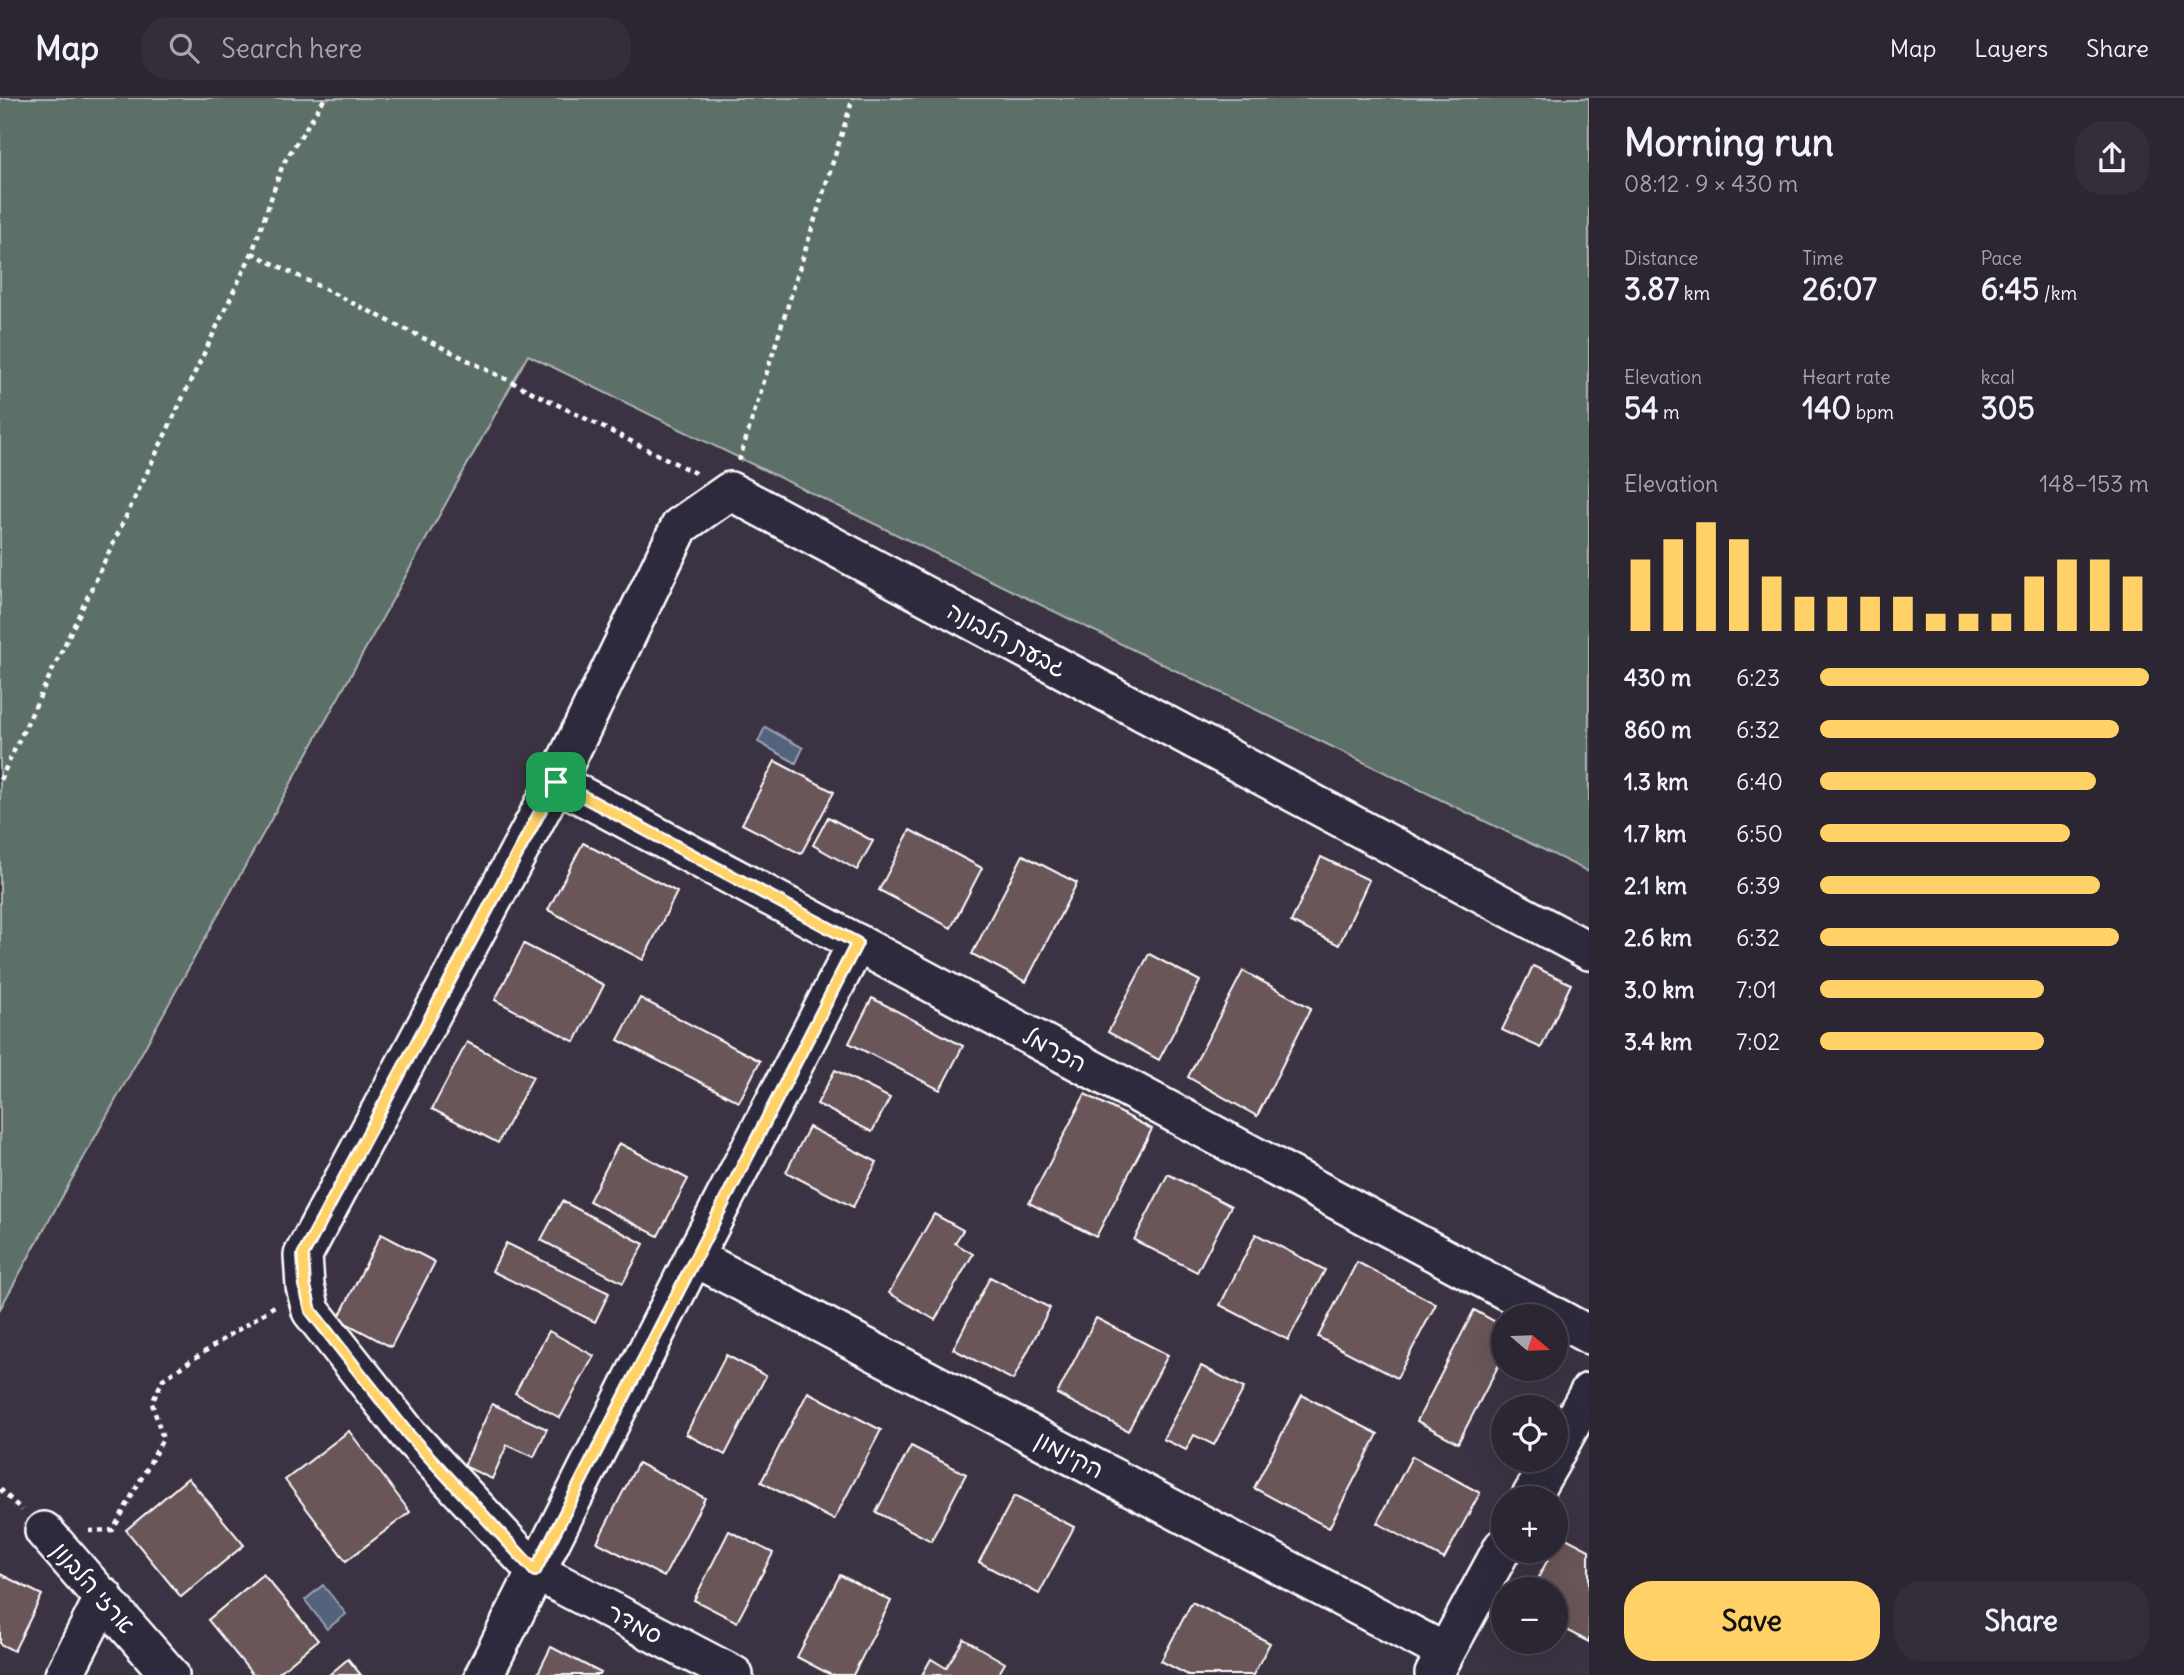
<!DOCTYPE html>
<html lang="en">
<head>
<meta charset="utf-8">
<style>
  :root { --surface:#2c2632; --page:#342e3a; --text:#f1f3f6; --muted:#a6a5ac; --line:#48434d; --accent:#ffd166 }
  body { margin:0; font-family:Delius,"Playpen Sans Hebrew",sans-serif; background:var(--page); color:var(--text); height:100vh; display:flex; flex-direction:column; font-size:26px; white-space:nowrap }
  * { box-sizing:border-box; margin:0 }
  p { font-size:23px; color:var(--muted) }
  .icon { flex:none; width:38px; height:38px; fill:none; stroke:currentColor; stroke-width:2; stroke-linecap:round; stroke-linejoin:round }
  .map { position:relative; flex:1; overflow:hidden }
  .panel { display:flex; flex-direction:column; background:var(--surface); width:595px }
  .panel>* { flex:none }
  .needle { width:46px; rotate:109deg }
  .fabs { position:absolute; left:1491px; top:1206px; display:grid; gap:14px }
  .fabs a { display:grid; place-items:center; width:77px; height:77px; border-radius:50%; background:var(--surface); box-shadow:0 7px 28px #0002,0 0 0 2px var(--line); font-size:35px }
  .pin { position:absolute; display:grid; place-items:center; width:60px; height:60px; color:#fff; margin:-30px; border-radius:14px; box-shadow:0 4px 10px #0006 }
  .round { display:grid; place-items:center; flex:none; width:74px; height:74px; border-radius:28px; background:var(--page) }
  .head { display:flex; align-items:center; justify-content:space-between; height:119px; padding:0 35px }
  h1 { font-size:38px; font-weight:700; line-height:52px }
  .metrics { display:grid; grid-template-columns:repeat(3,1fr); gap:10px; height:119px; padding:7px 35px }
  .metrics div { display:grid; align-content:center }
  .metrics b { font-size:30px; font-weight:700 }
  .metrics small { font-size:19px; font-weight:400 }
  .metrics p { font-size:19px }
  .chart { height:196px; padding:14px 35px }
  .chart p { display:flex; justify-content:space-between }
  .chart svg { width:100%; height:126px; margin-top:7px; stroke:var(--accent); stroke-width:6 }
  .cta { display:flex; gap:14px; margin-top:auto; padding:14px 35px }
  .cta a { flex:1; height:80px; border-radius:28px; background:var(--accent); color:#111; font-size:28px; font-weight:700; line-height:80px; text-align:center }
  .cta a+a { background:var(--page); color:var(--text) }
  ul { padding:0 35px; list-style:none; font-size:23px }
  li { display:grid; grid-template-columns:112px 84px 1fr; align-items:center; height:52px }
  li i { height:18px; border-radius:9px; background:var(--accent) }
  header { display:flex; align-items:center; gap:42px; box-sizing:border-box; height:98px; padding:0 35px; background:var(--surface); border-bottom:2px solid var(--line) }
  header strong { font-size:33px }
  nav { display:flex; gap:38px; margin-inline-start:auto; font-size:24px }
  .search { width:490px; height:63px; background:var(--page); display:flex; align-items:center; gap:18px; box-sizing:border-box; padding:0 24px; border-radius:28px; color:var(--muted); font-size:26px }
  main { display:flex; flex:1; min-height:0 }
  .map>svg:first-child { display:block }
  .green { fill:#5c6f68; stroke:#aeb7b4; stroke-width:2 }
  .water { fill:#53627d; stroke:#98a1b1; stroke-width:2 }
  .building { fill:#6a5559; stroke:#fff; stroke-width:2 }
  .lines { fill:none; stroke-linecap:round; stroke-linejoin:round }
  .minor-casing { stroke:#fff; stroke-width:42 }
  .path { stroke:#fff; stroke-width:4.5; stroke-dasharray:5 5; stroke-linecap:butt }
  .minor { stroke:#2f2a3d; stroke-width:37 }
  .route-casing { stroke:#fff; stroke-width:14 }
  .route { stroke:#ffd166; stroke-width:9 }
  .labels { text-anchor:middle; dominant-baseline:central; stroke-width:5; stroke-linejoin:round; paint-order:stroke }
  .street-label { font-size:24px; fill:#fff; stroke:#2f2a3d }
</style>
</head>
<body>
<header>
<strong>Map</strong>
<div class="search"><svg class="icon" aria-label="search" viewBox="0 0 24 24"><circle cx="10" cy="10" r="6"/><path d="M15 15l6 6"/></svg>Search here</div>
<nav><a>Map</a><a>Layers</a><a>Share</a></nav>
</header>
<main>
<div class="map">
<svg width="1589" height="1577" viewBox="0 0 1589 1577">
  <rect width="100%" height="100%" fill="#3b3343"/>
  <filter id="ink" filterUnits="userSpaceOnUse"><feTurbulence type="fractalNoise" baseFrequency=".0143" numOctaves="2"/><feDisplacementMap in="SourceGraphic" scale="14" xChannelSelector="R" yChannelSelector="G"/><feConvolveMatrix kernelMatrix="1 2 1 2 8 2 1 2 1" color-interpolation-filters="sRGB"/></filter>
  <g filter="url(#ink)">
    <polygon class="green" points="0,0 1589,0 1589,774 528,257 0,1211"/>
    <g class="water">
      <polygon points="765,629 803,650 796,665 758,644"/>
      <polygon points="323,1487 346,1516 327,1531 305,1502"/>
    </g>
    <g class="building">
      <polygon points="775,663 834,694 801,756 742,726"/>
      <polygon points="828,719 873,743 857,772 813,747"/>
      <polygon points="910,732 982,770 951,830 879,792"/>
      <polygon points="583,745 677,794 643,862 548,812"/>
      <polygon points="1023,757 1077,785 1026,884 972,856"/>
      <polygon points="1321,759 1369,782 1339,847 1291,824"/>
      <polygon points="524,846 604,887 575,944 495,902"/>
      <polygon points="1149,856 1200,883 1159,962 1108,934"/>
      <polygon points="1533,868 1571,886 1541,950 1502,932"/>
      <polygon points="1243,873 1311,910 1257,1018 1188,979"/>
      <polygon points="640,900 760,963 739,1004 618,942"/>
      <polygon points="872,900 963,948 940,992 849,945"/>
      <polygon points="467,944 533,979 498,1045 432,1011"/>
      <polygon points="835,972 890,1000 872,1034 817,1006"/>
      <polygon points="1085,996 1152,1031 1096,1139 1029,1105"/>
      <polygon points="809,1029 877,1064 853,1109 786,1074"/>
      <polygon points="619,1045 688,1081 658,1138 589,1103"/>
      <polygon points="1168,1076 1231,1108 1197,1174 1134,1142"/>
      <polygon points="562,1103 644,1146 623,1185 541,1142"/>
      <polygon points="934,1116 963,1132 955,1145 973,1156 935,1222 889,1195"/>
      <polygon points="381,1136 435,1164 391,1249 338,1221"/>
      <polygon points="1256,1136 1325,1172 1288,1242 1220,1207"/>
      <polygon points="506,1145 609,1195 595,1224 492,1173"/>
      <polygon points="1357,1164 1436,1206 1397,1280 1318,1239"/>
      <polygon points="990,1179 1050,1210 1013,1282 953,1251"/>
      <polygon points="1474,1212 1503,1228 1503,1259 1458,1345 1417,1323"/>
      <polygon points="1096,1220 1168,1257 1128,1333 1057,1296"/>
      <polygon points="549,1233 594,1258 560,1320 515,1295"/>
      <polygon points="726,1257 766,1278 725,1357 686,1336"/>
      <polygon points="1201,1268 1244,1290 1214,1347 1194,1337 1186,1352 1163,1341"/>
      <polygon points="808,1294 881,1332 834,1422 761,1384"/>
      <polygon points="1302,1297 1378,1336 1329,1430 1254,1390"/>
      <polygon points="492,1306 547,1331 534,1359 507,1347 492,1381 464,1368"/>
      <polygon points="349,1333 410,1414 346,1463 285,1382"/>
      <polygon points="911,1348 966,1376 931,1443 876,1414"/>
      <polygon points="1412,1358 1480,1395 1444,1461 1377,1425"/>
      <polygon points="638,1365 705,1400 664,1479 597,1444"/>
      <polygon points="188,1380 244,1447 181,1499 126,1432"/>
      <polygon points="1014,1398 1074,1429 1039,1496 979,1464"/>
      <polygon points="729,1433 773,1455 737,1524 694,1502"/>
      <polygon points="1560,1437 1589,1452 1589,1544 1556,1527 1556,1491 1532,1491 1553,1452 1556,1452"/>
      <polygon points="0,1476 42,1497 14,1553 0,1546"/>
      <polygon points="263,1476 318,1542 276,1577 253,1577 208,1522"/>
      <polygon points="840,1477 891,1503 853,1577 831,1577 797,1559"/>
      <polygon points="1192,1504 1270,1545 1253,1577 1188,1577 1161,1563"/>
      <polygon points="964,1541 1005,1565 998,1577 922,1577 931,1561 946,1570"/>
      <polygon points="551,1549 601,1575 600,1577 537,1577"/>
      <polygon points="348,1561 361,1577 329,1577"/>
    </g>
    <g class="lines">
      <defs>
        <g id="minor">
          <polyline points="556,684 1553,1218"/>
          <polyline points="694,1159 1445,1554"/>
          <polyline points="1556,1219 1589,1237"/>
          <polyline points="1556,1354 1589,1294"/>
          <polyline points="1530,1400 1552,1362"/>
          <polyline points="44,1433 170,1577"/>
          <polyline points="1434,1576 1503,1449"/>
          <polyline points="64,1577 104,1499"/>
          <polyline points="484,1577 694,1159 857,845"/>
          <polyline points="734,1577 535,1473 408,1336 311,1213 305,1188 303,1157 556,684 680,428 730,393 1589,853"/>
        </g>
      </defs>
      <use href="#minor" class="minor-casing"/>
      <g class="path">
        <polyline points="252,155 697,376"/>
        <polyline points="739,363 853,0"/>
        <polyline points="0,682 252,155 283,66 325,0"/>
        <polyline points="0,1391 22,1412"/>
        <polyline points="89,1433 113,1432 163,1341 152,1305 163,1281 276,1207"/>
      </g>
      <use href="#minor" class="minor"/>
    </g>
  </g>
  <g class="lines" filter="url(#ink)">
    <defs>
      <polygon id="route" points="556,684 857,845 535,1473 408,1336 311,1213 305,1188 303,1157"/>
    </defs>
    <use href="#route" class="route-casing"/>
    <use href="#route" class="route"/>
  </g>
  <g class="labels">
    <g class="street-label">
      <text transform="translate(1007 541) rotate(28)">גבעת הלבונה</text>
      <text transform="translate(1055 951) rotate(28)">הכרמל</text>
      <text transform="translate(1070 1356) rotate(28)">הקינמון</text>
      <text transform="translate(94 1489) rotate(49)">ארזי הלבנון</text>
      <text transform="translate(635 1525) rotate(28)">סמדר</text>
    </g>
  </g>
</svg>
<div class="fabs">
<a><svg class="needle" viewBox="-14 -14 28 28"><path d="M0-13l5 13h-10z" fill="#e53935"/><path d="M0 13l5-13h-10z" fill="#a6a5ac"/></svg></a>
<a><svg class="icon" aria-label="locate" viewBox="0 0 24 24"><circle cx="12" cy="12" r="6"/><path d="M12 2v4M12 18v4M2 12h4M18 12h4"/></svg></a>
<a>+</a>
<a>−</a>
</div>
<div class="pin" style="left:556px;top:684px;background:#1e9e55"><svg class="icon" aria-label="arrive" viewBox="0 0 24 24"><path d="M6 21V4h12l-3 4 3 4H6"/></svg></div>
</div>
<section class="panel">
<div class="head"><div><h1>Morning run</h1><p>08:12 · 9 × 430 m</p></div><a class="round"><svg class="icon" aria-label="share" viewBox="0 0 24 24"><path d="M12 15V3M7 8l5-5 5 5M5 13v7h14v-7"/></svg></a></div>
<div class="metrics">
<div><p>Distance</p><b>3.87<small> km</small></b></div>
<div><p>Time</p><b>26:07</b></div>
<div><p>Pace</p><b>6:45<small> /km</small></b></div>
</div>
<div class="metrics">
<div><p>Elevation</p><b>54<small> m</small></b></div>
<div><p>Heart rate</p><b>140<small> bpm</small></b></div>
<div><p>kcal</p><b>305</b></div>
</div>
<div class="chart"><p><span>Elevation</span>148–153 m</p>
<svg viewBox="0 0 160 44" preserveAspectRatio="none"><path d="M5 44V19M15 44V12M25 44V6M35 44V12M45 44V25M55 44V32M65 44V32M75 44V32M85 44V32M95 44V38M105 44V38M115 44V38M125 44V25M135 44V19M145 44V19M155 44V25"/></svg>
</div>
<ul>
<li><b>430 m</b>6:23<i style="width:100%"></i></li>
<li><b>860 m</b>6:32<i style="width:91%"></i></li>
<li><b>1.3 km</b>6:40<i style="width:84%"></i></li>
<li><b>1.7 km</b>6:50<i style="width:76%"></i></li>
<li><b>2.1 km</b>6:39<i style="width:85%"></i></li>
<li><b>2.6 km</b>6:32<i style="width:91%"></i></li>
<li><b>3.0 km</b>7:01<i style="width:68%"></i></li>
<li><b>3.4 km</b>7:02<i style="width:68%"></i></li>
</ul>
<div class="cta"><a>Save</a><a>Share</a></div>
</section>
</main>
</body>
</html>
